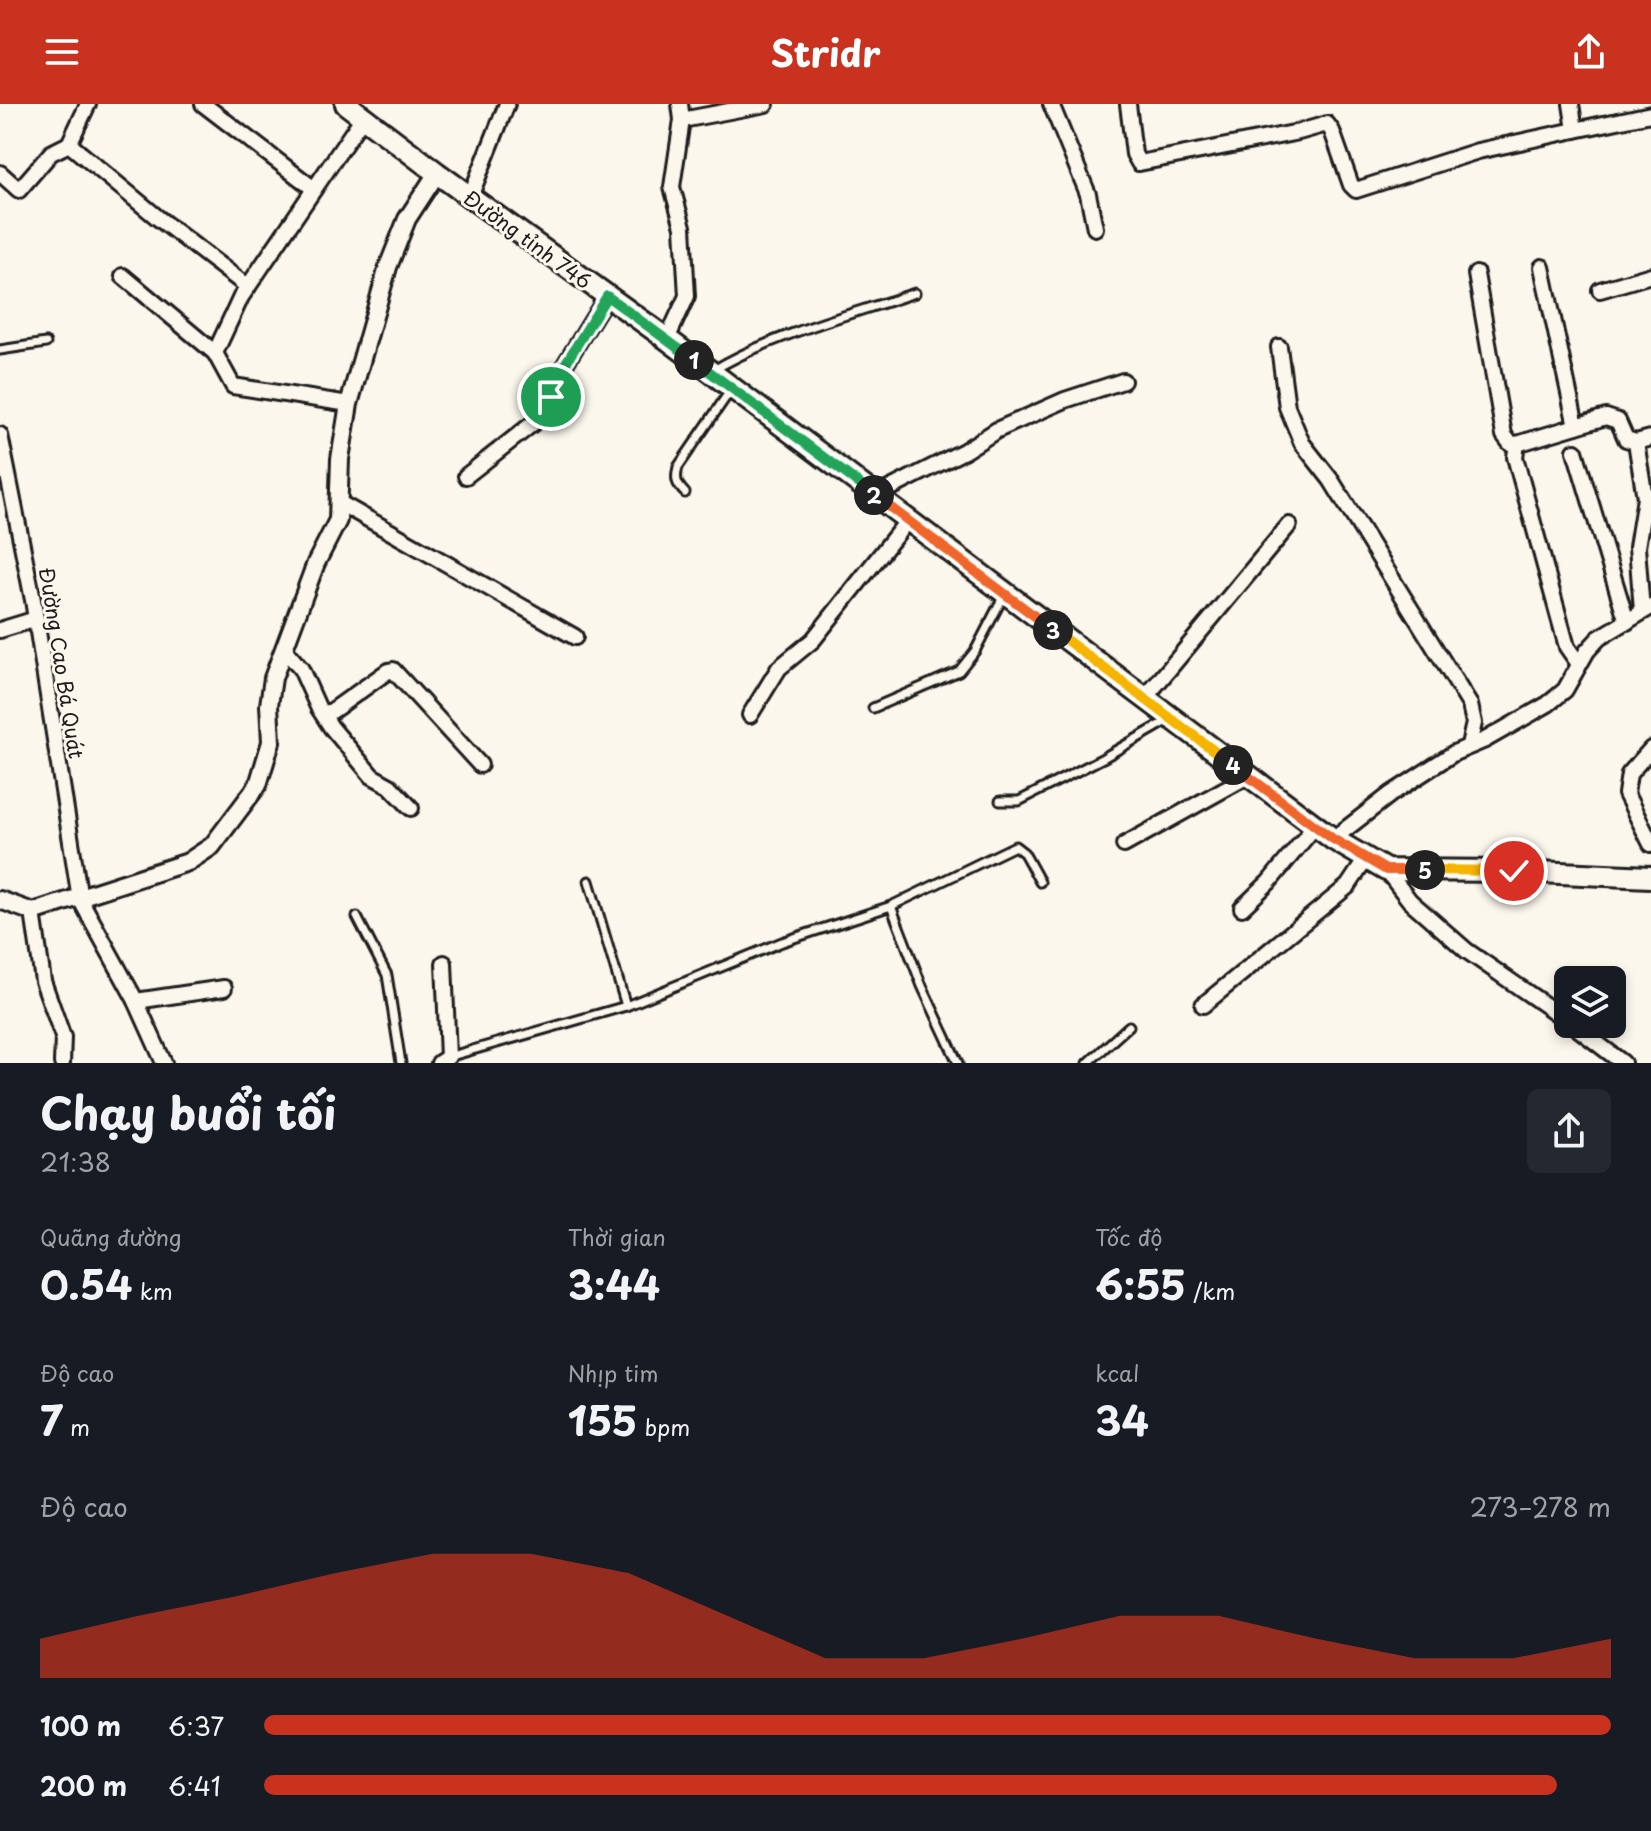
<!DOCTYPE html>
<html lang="vi">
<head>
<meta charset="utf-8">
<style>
  :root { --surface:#171b24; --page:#242831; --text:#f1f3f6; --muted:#9ea1a6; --accent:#c8321e }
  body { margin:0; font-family:"Playpen Sans",sans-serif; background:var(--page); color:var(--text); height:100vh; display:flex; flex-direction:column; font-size:30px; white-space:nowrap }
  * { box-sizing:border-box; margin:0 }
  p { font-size:26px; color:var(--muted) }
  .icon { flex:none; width:44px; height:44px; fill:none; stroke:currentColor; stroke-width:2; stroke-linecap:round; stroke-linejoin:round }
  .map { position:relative; height:959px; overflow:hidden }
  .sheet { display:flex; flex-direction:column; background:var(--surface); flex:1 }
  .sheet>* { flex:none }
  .controls { position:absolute; left:1554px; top:862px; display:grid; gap:16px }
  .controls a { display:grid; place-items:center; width:72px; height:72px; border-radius:12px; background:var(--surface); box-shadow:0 4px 12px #0003; font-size:40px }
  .pin { position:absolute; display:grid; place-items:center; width:68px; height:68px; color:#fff; margin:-34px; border:4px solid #fff; border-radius:50%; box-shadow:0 2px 8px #0007 }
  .km { position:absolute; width:40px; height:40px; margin:-20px; border-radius:50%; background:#222; color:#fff; font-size:22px; line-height:40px; text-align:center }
  .round { display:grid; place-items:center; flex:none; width:84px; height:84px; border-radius:12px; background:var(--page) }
  .headline { display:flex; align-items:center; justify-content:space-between; height:136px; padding:0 40px }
  h1 { font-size:44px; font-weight:700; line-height:60px }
  .figures { display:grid; grid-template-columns:repeat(3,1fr); gap:12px; height:136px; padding:8px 40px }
  .figures div { display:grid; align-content:center }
  .figures b { font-size:40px; font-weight:700 }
  .figures small { font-size:22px; font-weight:400 }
  .figures p { font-size:22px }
  .chart { height:224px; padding:16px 40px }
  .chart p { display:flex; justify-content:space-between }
  .chart svg { width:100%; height:144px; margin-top:8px; fill:var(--accent); opacity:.7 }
  ul { padding:0 40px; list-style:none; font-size:26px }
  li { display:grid; grid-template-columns:128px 96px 1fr; align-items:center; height:60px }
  li i { height:20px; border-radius:10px; background:var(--accent) }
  header { display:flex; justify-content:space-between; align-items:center; height:104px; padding:0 40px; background:var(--accent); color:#fff; font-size:36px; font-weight:700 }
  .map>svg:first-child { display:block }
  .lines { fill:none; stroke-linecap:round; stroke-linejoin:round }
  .service-casing { stroke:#1c1c1c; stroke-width:13 }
  .minor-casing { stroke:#1c1c1c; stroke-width:20 }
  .tertiary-casing { stroke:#1c1c1c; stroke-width:22 }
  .secondary-casing { stroke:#1c1c1c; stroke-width:26 }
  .service { stroke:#fbf7ec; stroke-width:7 }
  .minor { stroke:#fbf7ec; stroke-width:14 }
  .tertiary { stroke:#fbf7ec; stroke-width:16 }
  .secondary { stroke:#fbf7ec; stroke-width:20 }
  .split-1-casing { stroke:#fff; stroke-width:16 }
  .split-2-casing { stroke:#fff; stroke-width:16 }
  .split-3-casing { stroke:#fff; stroke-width:16 }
  .split-4-casing { stroke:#fff; stroke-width:16 }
  .split-5-casing { stroke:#fff; stroke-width:16 }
  .split-6-casing { stroke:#fff; stroke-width:16 }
  .split-1 { stroke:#22a559; stroke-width:10 }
  .split-2 { stroke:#22a559; stroke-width:10 }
  .split-3 { stroke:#f0652b; stroke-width:10 }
  .split-4 { stroke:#f5b400; stroke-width:10 }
  .split-5 { stroke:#f0652b; stroke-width:10 }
  .split-6 { stroke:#f5b400; stroke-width:10 }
  .labels { text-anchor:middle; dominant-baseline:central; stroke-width:6; stroke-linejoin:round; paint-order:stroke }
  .street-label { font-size:20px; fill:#1c1c1c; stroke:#fbf7ec }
</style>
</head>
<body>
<header><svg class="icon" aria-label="menu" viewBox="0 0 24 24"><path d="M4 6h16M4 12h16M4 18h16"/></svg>Stridr<svg class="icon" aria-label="share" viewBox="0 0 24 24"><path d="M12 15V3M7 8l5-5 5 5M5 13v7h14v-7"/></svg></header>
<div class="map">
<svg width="1651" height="959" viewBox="0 0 1651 959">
  <rect width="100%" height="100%" fill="#fbf7ec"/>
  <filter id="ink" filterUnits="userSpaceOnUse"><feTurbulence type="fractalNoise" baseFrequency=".0125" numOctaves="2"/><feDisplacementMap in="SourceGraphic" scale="16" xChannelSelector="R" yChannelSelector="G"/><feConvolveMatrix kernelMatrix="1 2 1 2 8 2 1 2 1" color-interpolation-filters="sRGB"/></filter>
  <g filter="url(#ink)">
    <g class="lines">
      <defs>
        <g id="service">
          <polyline points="0,246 46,239"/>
          <path d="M712 267C771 231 849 211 915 189"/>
          <path d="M685 389C676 380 675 375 678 363L730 287"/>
          <polyline points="873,604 959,567 975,547 1004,491"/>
          <polyline points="1000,697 1019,697 1103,654 1169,616"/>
          <polyline points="589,777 626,902"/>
          <polyline points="891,802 922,882 958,959"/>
          <polyline points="357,813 387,871 401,959"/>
          <polyline points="448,953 626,902 782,838 891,802 1015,742 1024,749 1040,778"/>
          <polyline points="1088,959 1129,922"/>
        </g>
        <g id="minor">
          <polyline points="203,0 314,85"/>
          <polyline points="1051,0 1088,90 1095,124"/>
          <polyline points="1128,0 1134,50 1139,59 1299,28 1327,20 1332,27 1351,81 1356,86 1478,47 1575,26 1571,0"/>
          <polyline points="682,16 766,0"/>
          <polyline points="1575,26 1651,10"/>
          <polyline points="69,40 158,114 248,183"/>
          <polyline points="0,69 19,86 51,49 69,40 88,0"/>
          <polyline points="470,93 507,0"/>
          <polyline points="1542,163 1576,322"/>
          <polyline points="1476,170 1504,331 1510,339 1517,340"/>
          <polyline points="123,172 215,249 233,282 349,300"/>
          <polyline points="1600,186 1651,171"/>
          <polyline points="667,235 687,192 683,123 672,83 682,16 680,0"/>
          <polyline points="1279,243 1287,303 1302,339 1331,376 1470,601 1474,619 1469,641"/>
          <polyline points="215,249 241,193 363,13"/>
          <polyline points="0,331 33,496 80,795 136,897 164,959"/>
          <polyline points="1636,338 1645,394 1637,443 1642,507"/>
          <polyline points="1575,347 1627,518"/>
          <polyline points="466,372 541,313 559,270 607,192"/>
          <polyline points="875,392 964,347 997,326 1065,296 1123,277"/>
          <polyline points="340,399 575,533"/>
          <polyline points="0,526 36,515"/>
          <polyline points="284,545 301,565 318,603 331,623 372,672 390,682 411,704"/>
          <polyline points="1579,560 1567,543 1515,353 1517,340 1606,313 1618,317 1626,335 1636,338 1651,334"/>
          <polyline points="1145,594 1289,421"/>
          <polyline points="323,609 332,607 388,567 393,566 480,661"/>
          <polyline points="750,611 779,564 813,536 908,416"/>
          <polyline points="1651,645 1629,670 1626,690 1651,740"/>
          <polyline points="1333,735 1391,690 1454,649 1485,636 1548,600 1565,586 1587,547 1599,534 1651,503"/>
          <polyline points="1124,741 1248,672"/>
          <polyline points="1386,766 1410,797 1467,847 1568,917"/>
          <polyline points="1242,804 1269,778 1315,722"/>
          <polyline points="33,808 43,877 63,933 62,959"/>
          <polyline points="136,897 224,884"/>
          <polyline points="1203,901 1348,782 1366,755"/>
          <polyline points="1572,920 1623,959"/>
          <polyline points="439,959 448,953 444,859"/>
        </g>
        <polyline id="tertiary" points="0,796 33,808 188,758 212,742 258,681 271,638 269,601 273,574 316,459 338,416 340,355 349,300 388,163 407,115 437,69"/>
        <polyline id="secondary" points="346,0 437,69 667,235 1333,735 1386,766 1514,767 1651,773"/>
      </defs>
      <use href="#service" class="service-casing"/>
      <use href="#minor" class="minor-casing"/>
      <use href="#tertiary" class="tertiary-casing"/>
      <use href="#secondary" class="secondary-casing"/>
      <use href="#service" class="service"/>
      <use href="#minor" class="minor"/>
      <use href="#tertiary" class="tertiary"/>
      <use href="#secondary" class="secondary"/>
    </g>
  </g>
  <g class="lines" filter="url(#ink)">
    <defs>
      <polyline id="split-1" points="551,293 559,270 607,192 694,256"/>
      <polyline id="split-2" points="694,256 874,391"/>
      <polyline id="split-3" points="874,391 1053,526"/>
      <polyline id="split-4" points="1053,526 1233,661"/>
      <polyline id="split-5" points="1233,661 1333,735 1386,766 1425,766"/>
      <polyline id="split-6" points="1425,766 1514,767"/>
    </defs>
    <use href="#split-1" class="split-1-casing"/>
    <use href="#split-2" class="split-2-casing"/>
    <use href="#split-3" class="split-3-casing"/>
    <use href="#split-4" class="split-4-casing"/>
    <use href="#split-5" class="split-5-casing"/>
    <use href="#split-6" class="split-6-casing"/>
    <use href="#split-1" class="split-1"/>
    <use href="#split-2" class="split-2"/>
    <use href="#split-3" class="split-3"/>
    <use href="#split-4" class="split-4"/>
    <use href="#split-5" class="split-5"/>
    <use href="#split-6" class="split-6"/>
  </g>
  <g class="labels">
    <g class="street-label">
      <text transform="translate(528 135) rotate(36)">Đường tỉnh 746</text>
      <text transform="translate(62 559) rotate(81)">Đường Cao Bá Quát</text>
    </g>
  </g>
</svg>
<div class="controls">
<a><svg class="icon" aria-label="layers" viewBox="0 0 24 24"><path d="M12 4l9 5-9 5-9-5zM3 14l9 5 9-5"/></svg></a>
</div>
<div class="pin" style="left:551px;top:293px;background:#1e9e55"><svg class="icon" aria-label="arrive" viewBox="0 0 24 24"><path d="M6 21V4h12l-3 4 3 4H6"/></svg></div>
<div class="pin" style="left:1514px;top:767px;background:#d93025"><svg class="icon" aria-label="check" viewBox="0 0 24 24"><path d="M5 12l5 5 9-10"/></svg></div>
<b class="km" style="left:694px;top:256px">1</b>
<b class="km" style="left:874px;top:391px">2</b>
<b class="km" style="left:1053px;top:526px">3</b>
<b class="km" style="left:1233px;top:661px">4</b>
<b class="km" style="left:1425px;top:766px">5</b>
</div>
<section class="sheet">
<div class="headline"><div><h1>Chạy buổi tối</h1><p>21:38</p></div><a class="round"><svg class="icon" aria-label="share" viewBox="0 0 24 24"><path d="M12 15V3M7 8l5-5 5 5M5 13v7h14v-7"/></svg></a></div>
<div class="figures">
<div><p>Quãng đường</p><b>0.54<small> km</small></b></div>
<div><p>Thời gian</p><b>3:44</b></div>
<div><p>Tốc độ</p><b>6:55<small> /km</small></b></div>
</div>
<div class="figures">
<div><p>Độ cao</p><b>7<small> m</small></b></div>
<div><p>Nhịp tim</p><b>155<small> bpm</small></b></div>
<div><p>kcal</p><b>34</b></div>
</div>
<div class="chart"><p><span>Độ cao</span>273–278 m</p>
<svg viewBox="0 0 160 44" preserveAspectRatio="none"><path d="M0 44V32L10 25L20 19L30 12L40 6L50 6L60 12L70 25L80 38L90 38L100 32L110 25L120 25L130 32L140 38L150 38L160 32V44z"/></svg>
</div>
<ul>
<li><b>100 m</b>6:37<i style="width:100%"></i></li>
<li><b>200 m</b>6:41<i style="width:96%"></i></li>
</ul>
</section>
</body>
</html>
